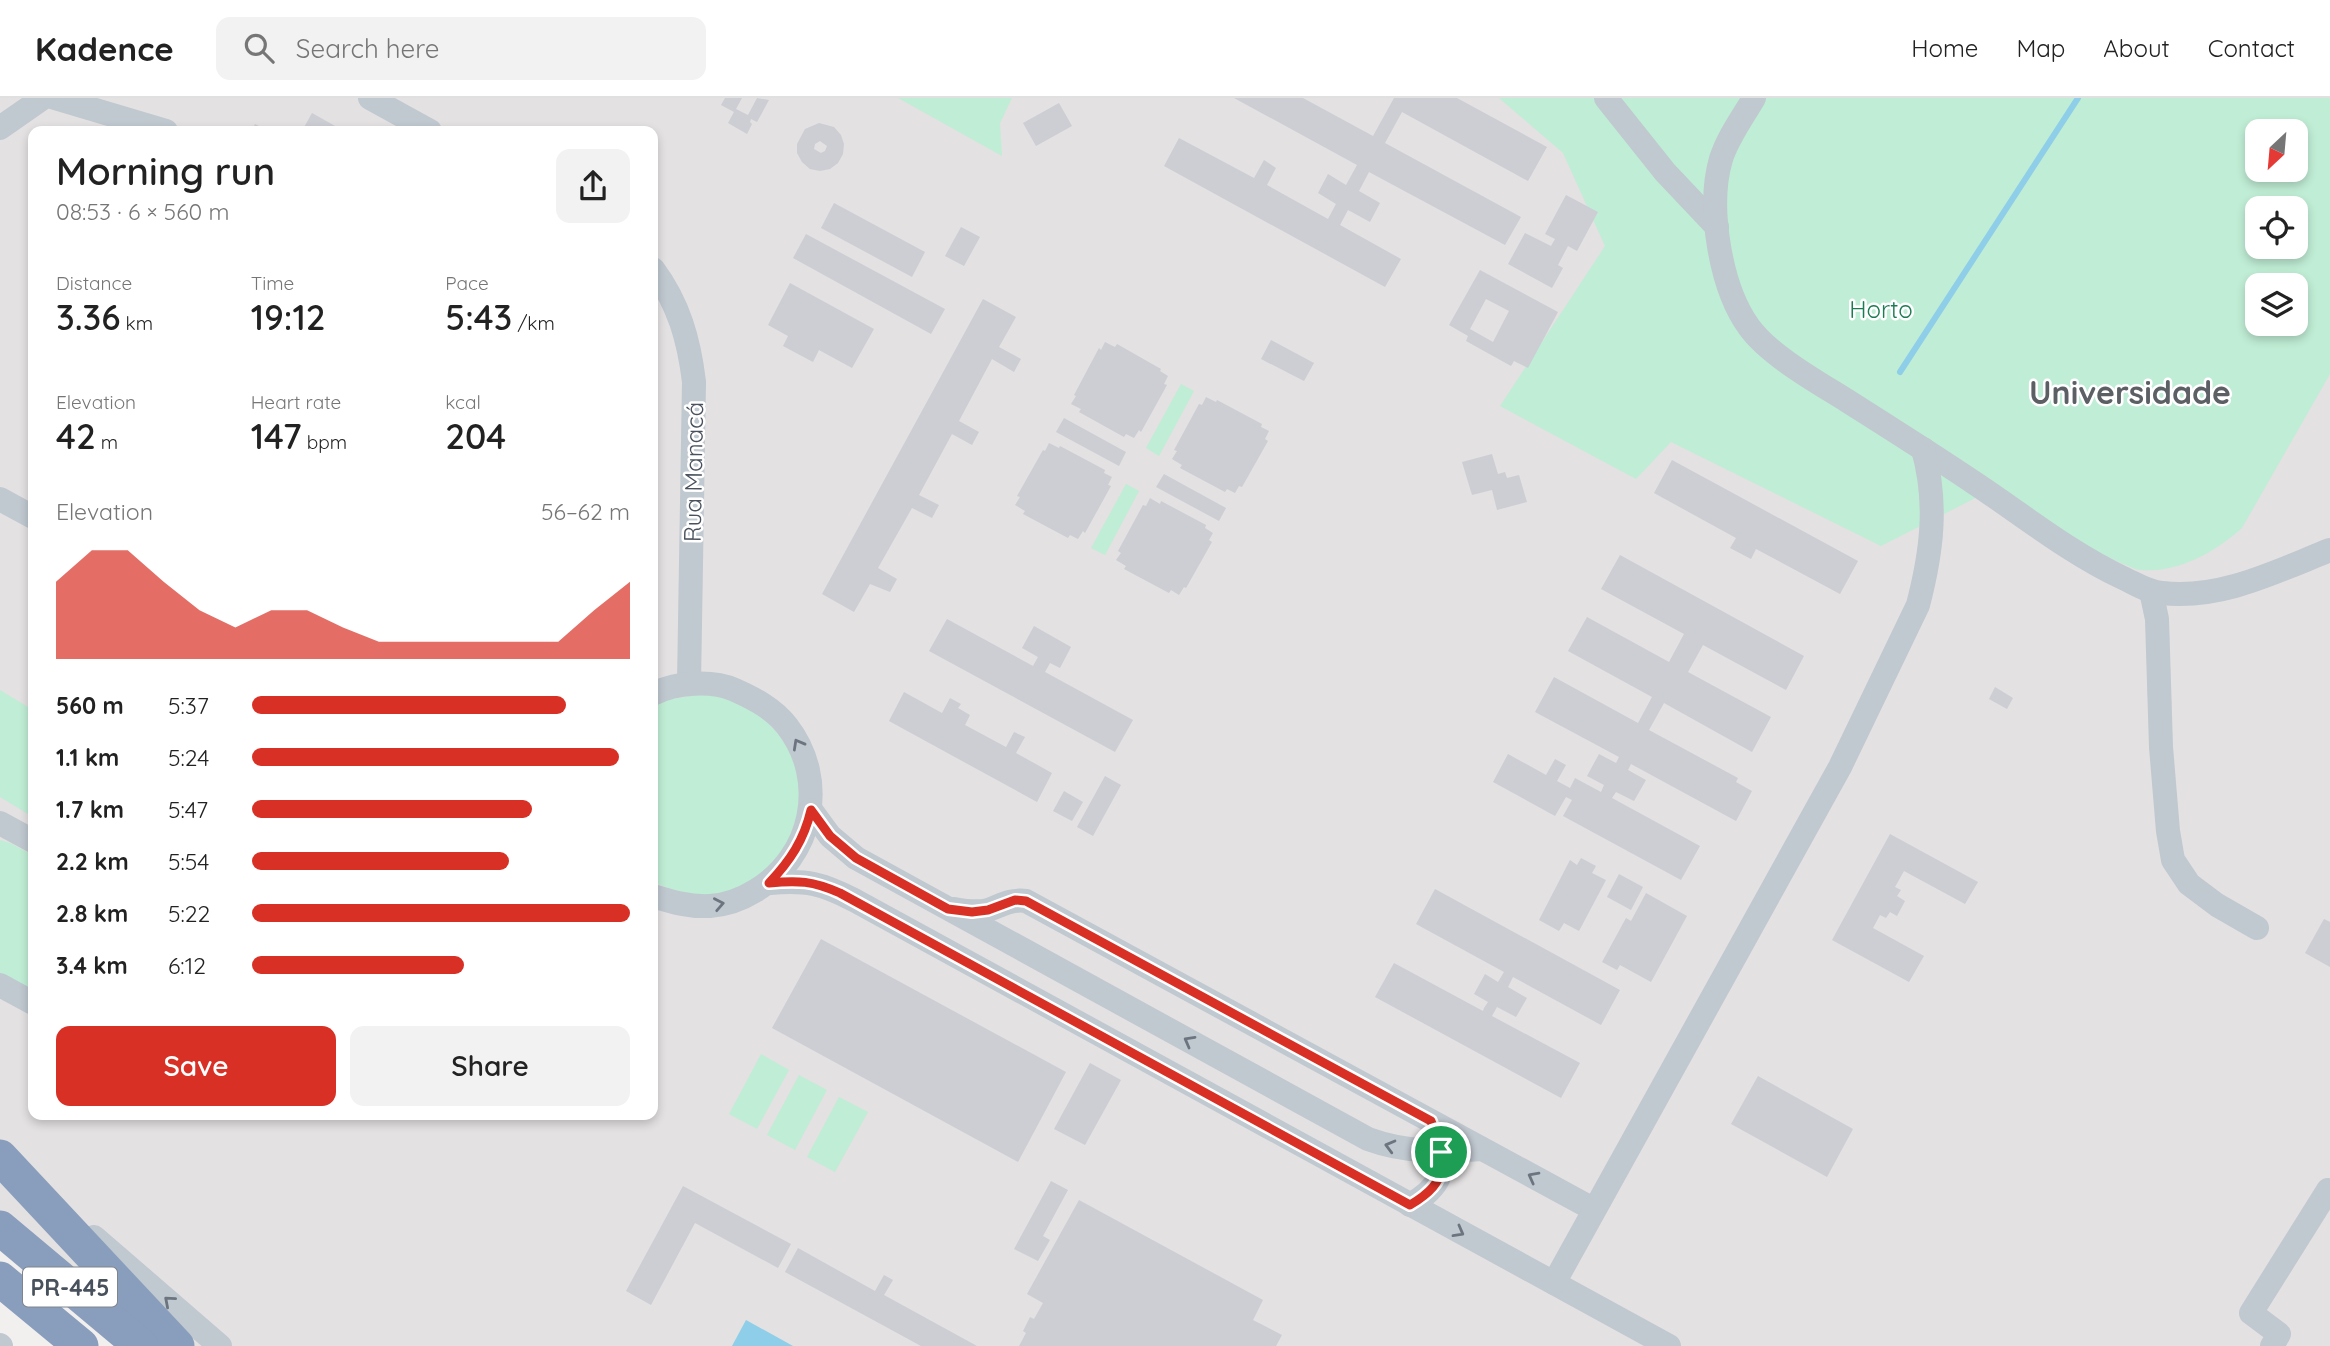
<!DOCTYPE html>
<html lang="en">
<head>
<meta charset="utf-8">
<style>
  :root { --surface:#fff; --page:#f2f2f2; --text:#222; --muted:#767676; --line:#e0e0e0; --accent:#d93025 }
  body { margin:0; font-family:Quicksand,sans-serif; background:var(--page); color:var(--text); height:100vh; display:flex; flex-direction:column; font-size:26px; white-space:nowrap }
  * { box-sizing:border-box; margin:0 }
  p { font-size:23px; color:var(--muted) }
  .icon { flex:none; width:38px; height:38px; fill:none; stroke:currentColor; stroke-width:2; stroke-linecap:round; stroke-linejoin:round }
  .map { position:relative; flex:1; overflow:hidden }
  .drawer { position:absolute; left:28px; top:28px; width:630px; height:994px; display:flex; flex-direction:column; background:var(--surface); border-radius:14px; box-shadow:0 4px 10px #0003 }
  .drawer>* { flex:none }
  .needle { width:46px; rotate:206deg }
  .fabs { position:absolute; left:2245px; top:21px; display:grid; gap:14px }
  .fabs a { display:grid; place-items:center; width:63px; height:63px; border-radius:14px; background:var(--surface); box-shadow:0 4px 10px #0003; font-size:35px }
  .pin { position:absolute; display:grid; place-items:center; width:60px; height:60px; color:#fff; margin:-30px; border:4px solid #fff; border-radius:50%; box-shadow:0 2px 7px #0007 }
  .round { display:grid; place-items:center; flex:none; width:74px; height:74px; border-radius:14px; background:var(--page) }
  .overview { display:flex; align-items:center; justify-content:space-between; height:119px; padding:0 28px }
  h1 { font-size:38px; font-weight:600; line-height:52px }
  .figures { display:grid; grid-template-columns:repeat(3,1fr); gap:10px; height:119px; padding:7px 28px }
  .figures div { display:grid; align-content:center }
  .figures b { font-size:35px; font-weight:600 }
  .figures small { font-size:19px; font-weight:400 }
  .figures p { font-size:19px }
  .chart { height:196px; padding:14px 28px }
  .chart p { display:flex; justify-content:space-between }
  .chart svg { width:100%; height:126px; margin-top:7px; fill:var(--accent); opacity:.7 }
  .primary-button { display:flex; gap:14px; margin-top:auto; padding:14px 28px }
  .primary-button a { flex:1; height:80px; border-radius:14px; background:var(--accent); color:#fff; font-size:28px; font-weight:600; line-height:80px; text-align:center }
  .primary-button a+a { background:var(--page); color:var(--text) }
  ul { padding:0 28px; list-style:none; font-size:23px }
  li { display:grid; grid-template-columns:112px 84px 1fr; align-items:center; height:52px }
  li i { height:18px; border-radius:9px; background:var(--accent) }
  header { display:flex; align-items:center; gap:42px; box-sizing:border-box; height:98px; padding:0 35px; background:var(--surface); border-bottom:2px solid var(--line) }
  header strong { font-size:33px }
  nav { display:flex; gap:38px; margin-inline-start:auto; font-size:24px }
  .search { width:490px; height:63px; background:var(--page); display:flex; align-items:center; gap:18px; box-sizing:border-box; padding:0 24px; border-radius:14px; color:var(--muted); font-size:26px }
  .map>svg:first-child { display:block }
  .education { fill:#e3e1e1; fill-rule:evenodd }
  .green { fill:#c0edd5; fill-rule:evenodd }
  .water { fill:#8ecee8 }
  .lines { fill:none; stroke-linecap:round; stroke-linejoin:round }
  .stream { stroke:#8ecee8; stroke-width:6 }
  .building { fill:#ccced4; fill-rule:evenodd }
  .minor { stroke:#c0c8d0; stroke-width:24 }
  .highway { stroke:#899dbc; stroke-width:35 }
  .oneway { stroke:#6c757f }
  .route-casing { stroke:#fff; stroke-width:14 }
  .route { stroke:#d93025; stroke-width:9 }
  .labels { text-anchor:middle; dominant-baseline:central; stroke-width:5; stroke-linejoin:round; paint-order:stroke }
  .shield { fill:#fff; stroke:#7f858d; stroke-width:2 }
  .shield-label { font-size:23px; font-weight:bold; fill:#48515c }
  .park-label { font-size:24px; fill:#1b7b53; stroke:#fff }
  .street-label { font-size:24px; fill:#48515c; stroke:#fff }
  .district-label { font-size:32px; font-weight:bold; fill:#5c5f64; stroke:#fff }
</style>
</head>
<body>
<header>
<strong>Kadence</strong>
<div class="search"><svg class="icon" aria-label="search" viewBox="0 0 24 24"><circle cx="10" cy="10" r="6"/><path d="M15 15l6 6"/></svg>Search here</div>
<nav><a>Home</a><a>Map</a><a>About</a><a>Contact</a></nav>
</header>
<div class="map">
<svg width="2330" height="1248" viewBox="0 0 2330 1248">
  <rect width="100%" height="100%" fill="#f2efef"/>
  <path class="education" d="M0 0H2330V1248H152L0 1119ZM33 33H653V1017H33ZM2258 33H2296V72H2258ZM2258 110H2296V149H2258ZM2258 187H2296V226H2258Z"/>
  <g class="green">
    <polygon points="898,0 1012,0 1000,25 1002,58"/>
    <path d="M1499 0H2330V276L2242 430C2215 454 2179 475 2141 472 2135 472 2127 467 2121 465 2077 446 2038 415 1999 388L1881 448 1671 344 1636 381 1500 308 1605 148 1563 55ZM2258 33H2296V72H2258ZM2258 110H2296V149H2258ZM2258 187H2296V226H2258Z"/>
    <polygon points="1181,286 1194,293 1159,358 1146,350"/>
    <polygon points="1126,386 1139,393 1105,457 1091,450"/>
    <polygon points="0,592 33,612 33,719 0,699"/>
    <path d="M701 596C712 598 727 599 737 604 811 639 826 734 755 781 742 789 725 796 710 797 689 798 672 792 653 784V610L667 602Z"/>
    <polygon points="0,742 10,745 33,757 33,894 0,875"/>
    <polygon points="761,956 789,972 757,1031 729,1016"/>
    <polygon points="799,977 827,992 795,1052 767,1037"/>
    <polygon points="839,999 868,1014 835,1074 807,1059"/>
  </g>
  <polygon class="water" points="746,1222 793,1248 732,1248"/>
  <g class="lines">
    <polyline class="stream" points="1900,274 2078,0"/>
  </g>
  <g class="building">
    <polygon points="725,0 742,0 736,11 748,17 757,0 769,2 757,24 751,21 750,24 752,26 747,36 728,25 734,14 721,7"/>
    <polygon points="1234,0 1303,0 1373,38 1394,0 1457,0 1547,49 1528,83 1402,14 1385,45 1521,119 1505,147 1369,74 1359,93 1380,105 1370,124 1348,112 1340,127 1401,161 1385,189 1164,68 1179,40 1254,80 1264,62 1276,70 1267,87 1328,121 1336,106 1318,95 1328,76 1346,87 1357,67"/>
    <polygon points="1059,5 1072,28 1036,48 1023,25"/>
    <polygon points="312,15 344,33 302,33"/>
    <path d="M819 25 834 29 841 37 844 46 843 56 838 65 830 71 820 73 810 71 802 64 797 55V46L805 31ZM820 43 827 48 825 53 821 55 814 51 815 46Z"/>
    <polygon points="255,26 269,33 251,33"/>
    <polygon points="1566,97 1598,114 1577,153 1568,148 1558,167 1563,170 1552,190 1508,166 1525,135 1551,148 1555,141 1545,136"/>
    <polygon points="834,105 925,154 912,179 821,130"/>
    <polygon points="961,129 980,139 964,168 945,158"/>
    <polygon points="806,136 945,211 931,236 793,160"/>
    <path d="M1480 172 1558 214 1528 270 1514 263 1511 268 1466 243 1468 238 1449 227ZM1486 201 1509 213 1493 244 1470 231Z"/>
    <polygon points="790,185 874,231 852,270 819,252 813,264 783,248 788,238 768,227"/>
    <polygon points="983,201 1016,219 999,249 1021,261 1014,274 992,261 959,323 979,334 972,347 952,336 919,397 939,407 932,420 912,410 878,470 897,481 890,494 870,486 854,514 822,496"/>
    <polygon points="1271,242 1314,265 1304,283 1261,261"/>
    <polygon points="1105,244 1115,249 1117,246 1161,271 1160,273 1168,278 1164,286 1167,287 1141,334 1139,332 1134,340 1126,336 1124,339 1079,314 1081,311 1071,306 1076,298 1074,297 1099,250 1101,252"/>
    <polygon points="1206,299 1216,304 1217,302 1262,326 1261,329 1269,333 1265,341 1268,343 1242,389 1239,388 1235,395 1227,391 1225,394 1180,370 1182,367 1172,361 1177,353 1174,352 1199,306 1202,307"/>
    <polygon points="1064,320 1126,354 1119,368 1056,334"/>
    <polygon points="1049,345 1059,350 1060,348 1105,372 1104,375 1112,379 1108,387 1111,388 1085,435 1083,433 1078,441 1070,437 1068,440 1023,416 1025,413 1015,407 1020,399 1017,398 1043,352 1045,353"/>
    <polygon points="1492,356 1498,376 1505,374 1507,380 1519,377 1527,404 1497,412 1492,392 1472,397 1462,364"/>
    <polygon points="1672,362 1858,463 1840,496 1756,451 1751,461 1730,450 1736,440 1654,395"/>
    <polygon points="1164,376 1226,410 1219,423 1156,389"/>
    <polygon points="1150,400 1160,406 1161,403 1206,427 1205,430 1213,435 1209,442 1212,444 1186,490 1184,489 1179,497 1171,492 1169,495 1124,471 1126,468 1116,462 1121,455 1118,453 1143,407 1146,408"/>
    <polygon points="1620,457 1804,558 1786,592 1703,547 1688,574 1771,619 1752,654 1664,605 1649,632 1738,680 1736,684 1752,693 1736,723 1631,666 1628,672 1646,682 1634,703 1616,694 1612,700 1700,748 1681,782 1563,718 1572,702 1566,699 1555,718 1493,684 1508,656 1546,677 1555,661 1566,667 1557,683 1570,690 1575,680 1601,694 1604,687 1587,678 1599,656 1616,665 1619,659 1535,614 1554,579 1638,625 1652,599 1568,553 1587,519 1669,564 1684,536 1601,491"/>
    <polygon points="947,521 1033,568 1038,559 1022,550 1034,528 1071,549 1060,570 1050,565 1045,574 1133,622 1115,654 929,553"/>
    <polygon points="1995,589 2013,600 2007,611 1989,601"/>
    <polygon points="904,594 942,615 950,600 961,606 958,610 970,617 965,627 1006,649 1014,634 1025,639 1016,655 1052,675 1037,704 889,623"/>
    <polygon points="1105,678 1121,687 1093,738 1077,729"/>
    <polygon points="1064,693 1083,704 1072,723 1053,713"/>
    <polygon points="1890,736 1978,784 1965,806 1904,773 1895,789 1901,792 1897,798 1905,803 1897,818 1890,814 1886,820 1880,817 1873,830 1924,858 1909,884 1832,842"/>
    <polygon points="1581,760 1596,768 1592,775 1606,782 1579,833 1564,825 1559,833 1539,822 1570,762 1577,767"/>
    <polygon points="1619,776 1643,789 1631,812 1607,799"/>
    <polygon points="1435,791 1620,892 1601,927 1513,879 1508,889 1527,900 1516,919 1497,909 1492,918 1580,965 1561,1000 1375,899 1394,865 1483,913 1484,910 1488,904 1474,896 1485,876 1498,884 1504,874 1416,826"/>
    <polygon points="1646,795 1687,818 1651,884 1620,867 1617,872 1602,864 1626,820 1631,823"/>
    <polygon points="2324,821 2330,824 2330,869 2305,855"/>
    <polygon points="821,841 1066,974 1018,1064 772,930"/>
    <polygon points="1090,965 1121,982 1085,1047 1054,1031"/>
    <polygon points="1758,978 1853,1031 1827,1079 1731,1026"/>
    <polygon points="1051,1083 1068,1092 1043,1138 1050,1142 1038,1163 1014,1151"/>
    <polygon points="683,1088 791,1146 778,1170 695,1125 651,1207 626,1193"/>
    <polygon points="1079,1102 1263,1202 1253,1222 1282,1237 1276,1248 1019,1248 1026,1235 1023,1233 1030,1219 1034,1221 1043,1205 1027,1196"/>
    <polygon points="798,1150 875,1193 884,1177 893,1182 884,1197 977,1248 921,1248 785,1174"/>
  </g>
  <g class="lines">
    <g class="minor">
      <polyline points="55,0 166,33"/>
      <polyline points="370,0 430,33"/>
      <polyline points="1606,0 1665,74 1717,129"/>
      <path d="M1754 0C1743 19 1728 39 1721 61 1707 108 1720 189 1749 229 1769 257 1817 284 1846 302 1890 330 1933 357 1976 386 2024 418 2070 455 2123 480 2136 486 2148 494 2162 495 2221 502 2277 473 2330 452"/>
      <polyline points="0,30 43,0"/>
      <path d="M653 171C679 206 689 242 694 284L689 586"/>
      <polyline points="0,401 33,419"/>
      <polyline points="2151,493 2157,521 2161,649 2168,733 2173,762 2189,786 2217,807 2257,830"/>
      <path d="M653 596C675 584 712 582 735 592 755 601 774 611 787 628 829 682 813 759 755 793 742 801 725 807 710 808 689 809 672 804 653 798"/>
      <path d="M811 712 830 738 856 760 1368 1041C1406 1055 1443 1054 1482 1051"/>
      <polyline points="0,725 33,743"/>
      <path d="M770 785C807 782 821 785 854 802L1669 1248"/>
      <path d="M954 811C965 813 977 815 988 812 1002 807 1011 801 1026 803L1593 1111"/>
      <polyline points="0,887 33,905"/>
      <path d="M1410 1107C1439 1090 1448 1074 1437 1041"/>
      <polyline points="94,1139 220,1248"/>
      <path d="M1554 1185 1840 669 1918 507C1932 453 1938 405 1923 351"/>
      <polyline points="0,1247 1,1248"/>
      <polyline points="2272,1248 2279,1236 2251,1215 2328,1092"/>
    </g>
    <g class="highway">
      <polyline points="0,1059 177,1248"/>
      <polyline points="0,1130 141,1248"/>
      <polyline points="0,1181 81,1248"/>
    </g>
  </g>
  <defs><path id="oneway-chevron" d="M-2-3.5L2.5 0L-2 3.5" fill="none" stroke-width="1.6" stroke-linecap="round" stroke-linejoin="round" transform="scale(1.75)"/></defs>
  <g class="oneway">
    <use href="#oneway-chevron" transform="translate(798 646) rotate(-119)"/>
    <use href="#oneway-chevron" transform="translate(719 806) rotate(-11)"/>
    <use href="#oneway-chevron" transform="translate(1189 943) rotate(-151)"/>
    <use href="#oneway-chevron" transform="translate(1390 1048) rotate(-165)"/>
    <use href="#oneway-chevron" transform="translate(1533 1079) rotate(-152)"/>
    <use href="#oneway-chevron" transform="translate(1459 1134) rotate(29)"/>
    <use href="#oneway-chevron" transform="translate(169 1203) rotate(-139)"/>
  </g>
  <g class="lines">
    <defs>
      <path id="route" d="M811 712 830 738 856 760 948 811 972 814 988 812 1015 802 1026 803 1431 1023C1445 1063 1452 1082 1410 1107L840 795C813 783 798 782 769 785 790 763 804 742 811 712Z"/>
    </defs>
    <use href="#route" class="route-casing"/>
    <use href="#route" class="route"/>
  </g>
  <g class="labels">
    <rect class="shield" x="23" y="1169.5" width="94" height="39" rx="5"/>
    <g class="shield-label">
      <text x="70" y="1189">PR-445</text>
    </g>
    <g class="park-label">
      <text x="1881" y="211">Horto</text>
    </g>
    <g class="street-label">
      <text transform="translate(693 374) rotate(-89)">Rua Manacá</text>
    </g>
    <g class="district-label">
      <text x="2130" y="294">Universidade</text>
    </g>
  </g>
</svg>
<div class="fabs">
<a><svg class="needle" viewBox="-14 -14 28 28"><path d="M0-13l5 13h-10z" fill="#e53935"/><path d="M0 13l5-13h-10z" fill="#767676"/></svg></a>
<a><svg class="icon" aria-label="locate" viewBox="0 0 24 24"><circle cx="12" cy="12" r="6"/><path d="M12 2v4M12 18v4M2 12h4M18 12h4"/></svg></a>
<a><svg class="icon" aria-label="layers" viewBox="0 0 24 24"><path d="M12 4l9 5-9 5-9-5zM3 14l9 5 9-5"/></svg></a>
</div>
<div class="pin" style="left:1441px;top:1054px;background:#1e9e55"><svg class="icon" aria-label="arrive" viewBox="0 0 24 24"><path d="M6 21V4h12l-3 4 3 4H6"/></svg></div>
<section class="drawer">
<div class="overview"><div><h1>Morning run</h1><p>08:53 · 6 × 560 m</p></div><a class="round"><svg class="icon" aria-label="share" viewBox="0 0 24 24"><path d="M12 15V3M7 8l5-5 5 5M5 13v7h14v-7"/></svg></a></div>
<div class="figures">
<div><p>Distance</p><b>3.36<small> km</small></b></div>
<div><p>Time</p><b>19:12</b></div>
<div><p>Pace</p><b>5:43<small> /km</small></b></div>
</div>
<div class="figures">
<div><p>Elevation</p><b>42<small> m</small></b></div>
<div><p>Heart rate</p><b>147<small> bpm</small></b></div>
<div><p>kcal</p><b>204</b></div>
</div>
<div class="chart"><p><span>Elevation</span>56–62 m</p>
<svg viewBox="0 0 160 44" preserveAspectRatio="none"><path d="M0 44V17L10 6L20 6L30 17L40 27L50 33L60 27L70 27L80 33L90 38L100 38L110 38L120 38L130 38L140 38L150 27L160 17V44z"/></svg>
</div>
<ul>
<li><b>560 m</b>5:37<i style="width:83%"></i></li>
<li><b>1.1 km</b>5:24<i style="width:97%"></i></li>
<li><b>1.7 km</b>5:47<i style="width:74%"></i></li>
<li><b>2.2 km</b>5:54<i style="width:68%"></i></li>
<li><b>2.8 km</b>5:22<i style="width:100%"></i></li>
<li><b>3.4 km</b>6:12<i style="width:56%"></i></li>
</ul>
<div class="primary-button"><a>Save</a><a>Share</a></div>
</section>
</div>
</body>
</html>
